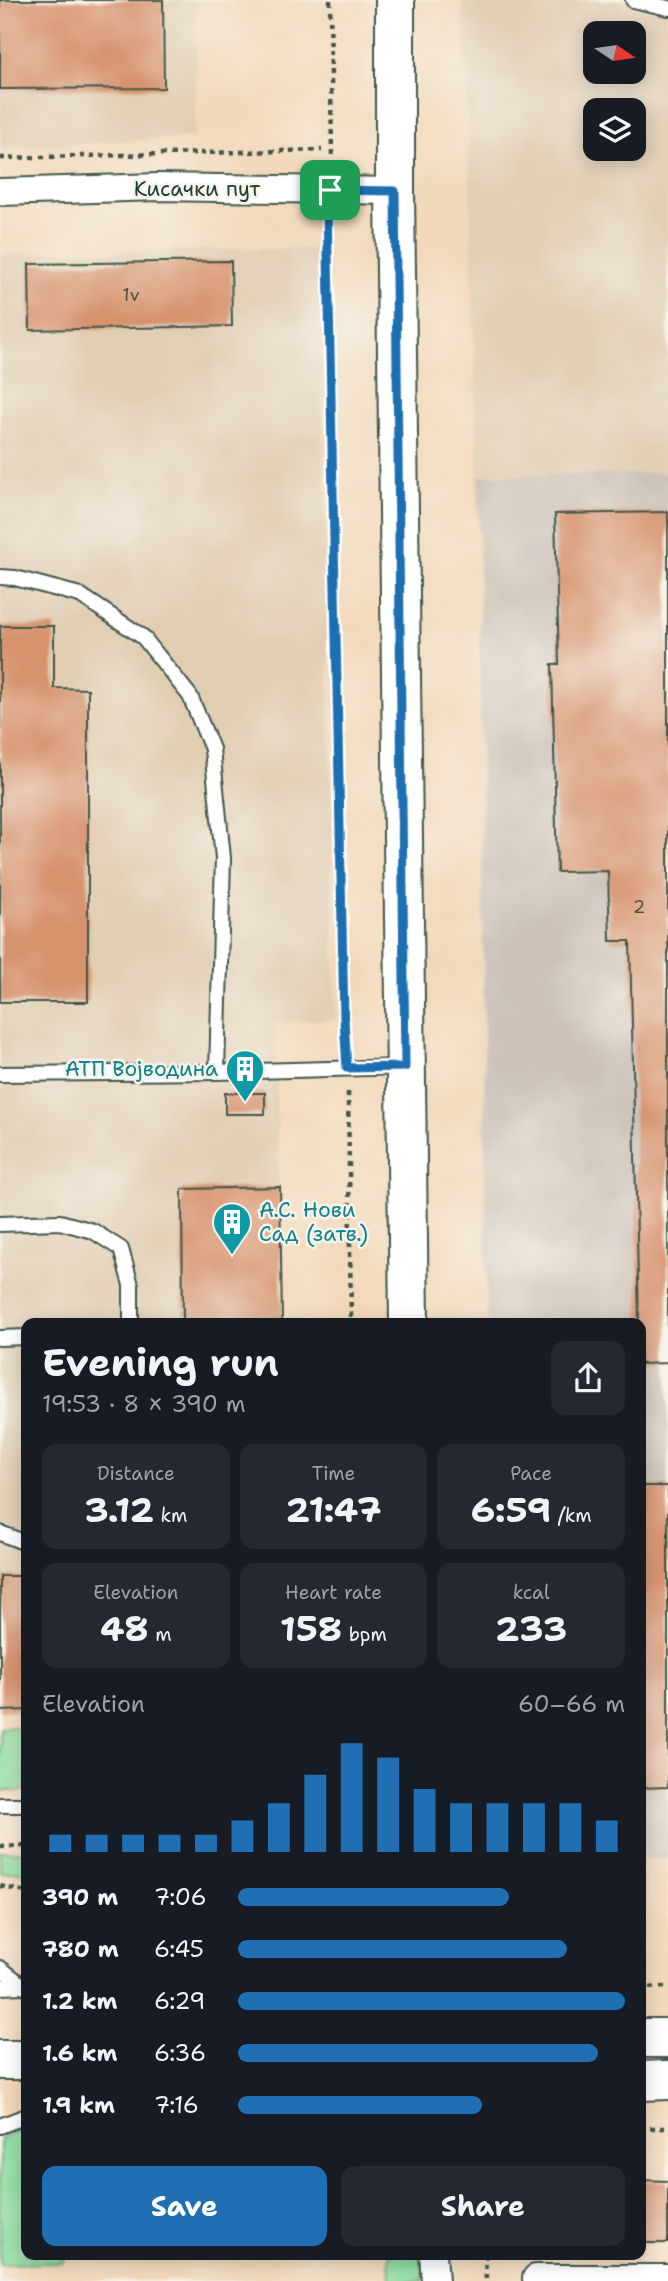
<!DOCTYPE html>
<html lang="en">
<head>
<meta charset="utf-8">
<style>
  :root { --surface:#171b24; --page:#242831; --text:#f1f3f6; --muted:#9ea1a6; --accent:#1f6fb2 }
  body { margin:0; font-family:"Shantell Sans",sans-serif; background:var(--page); color:var(--text); height:100vh; display:flex; flex-direction:column; font-size:26px; white-space:nowrap }
  * { box-sizing:border-box; margin:0 }
  p { font-size:23px; color:var(--muted) }
  .icon { flex:none; width:38px; height:38px; fill:none; stroke:currentColor; stroke-width:2; stroke-linecap:round; stroke-linejoin:round }
  .map { position:relative; flex:1; overflow:hidden }
  .sheet { position:absolute; left:21px; top:1318px; width:625px; height:942px; display:flex; flex-direction:column; background:var(--surface); border-radius:14px; box-shadow:0 4px 18px #0003 }
  .sheet>* { flex:none }
  .needle { width:46px; rotate:103deg }
  .fabs { position:absolute; left:583px; top:21px; display:grid; gap:14px }
  .fabs a { display:grid; place-items:center; width:63px; height:63px; border-radius:14px; background:var(--surface); box-shadow:0 4px 18px #0003; font-size:35px }
  .pin { position:absolute; display:grid; place-items:center; width:60px; height:60px; color:#fff; margin:-30px; border-radius:14px; box-shadow:0 4px 10px #0006 }
  .round { display:grid; place-items:center; flex:none; width:74px; height:74px; border-radius:14px; background:var(--page) }
  .overview { display:flex; align-items:center; justify-content:space-between; height:119px; padding:0 21px }
  h1 { font-size:38px; font-weight:700; line-height:52px }
  .stats { display:grid; grid-template-columns:repeat(3,1fr); gap:10px; height:119px; padding:7px 21px }
  .stats div { display:grid; align-content:center; border-radius:14px; background:var(--page); text-align:center }
  .stats b { font-size:35px; font-weight:700 }
  .stats small { font-size:19px; font-weight:400 }
  .stats p { font-size:19px }
  .chart { height:196px; padding:14px 21px }
  .chart p { display:flex; justify-content:space-between }
  .chart svg { width:100%; height:126px; margin-top:7px; stroke:var(--accent); stroke-width:6 }
  .primary-button { display:flex; gap:14px; margin-top:auto; padding:14px 21px }
  .primary-button a { flex:1; height:80px; border-radius:14px; background:var(--accent); color:#fff; font-size:28px; font-weight:700; line-height:80px; text-align:center }
  .primary-button a+a { background:var(--page); color:var(--text) }
  ul { padding:0 21px; list-style:none; font-size:23px }
  li { display:grid; grid-template-columns:112px 84px 1fr; align-items:center; height:52px }
  li i { height:18px; border-radius:9px; background:var(--accent) }
  .map>svg:first-child { display:block }
  .built { fill:#e1ceb3; fill-rule:evenodd }
  .industrial { fill:#ccc2b9 }
  .green { fill:#88dc9e; stroke:#548c69; stroke-width:2 }
  .building { fill:#d7936e }
  .lines { fill:none; stroke-linecap:round; stroke-linejoin:round }
  .lane-casing { stroke:#3f5448; stroke-width:18 }
  .street-casing { stroke:#3f5448; stroke-width:30 }
  .secondary-casing { stroke:#3f5448; stroke-width:42 }
  .path { stroke:#3f5448; stroke-width:4.5; stroke-dasharray:5 5; stroke-linecap:butt }
  .lane { stroke:#fff; stroke-width:14 }
  .street { stroke:#fff; stroke-width:26 }
  .secondary { stroke:#fff; stroke-width:38 }
  .route-casing { stroke:#fff; stroke-width:14 }
  .route { stroke:#1f6fb2; stroke-width:9 }
  .labels { text-anchor:middle; dominant-baseline:central; stroke-width:5; stroke-linejoin:round; paint-order:stroke }
  .number-label { font-size:18px; fill:#4d5242 }
  .street-label { font-size:21px; fill:#1f3d34; stroke:#f7f3e8 }
  .culture-label { font-size:21px; fill:#0d838f; stroke:#f7f3e8; text-anchor:end }
</style>
</head>
<body>
<div class="map">
<svg width="668" height="2281" viewBox="0 0 668 2281">
  <rect width="100%" height="100%" fill="#f7f3e8"/>
  <filter id="ink" filterUnits="userSpaceOnUse"><feTurbulence type="fractalNoise" baseFrequency=".0143" numOctaves="2"/><feDisplacementMap in="SourceGraphic" scale="14" xChannelSelector="R" yChannelSelector="G"/><feConvolveMatrix kernelMatrix="1 2 1 2 8 2 1 2 1" color-interpolation-filters="sRGB"/></filter>
  <filter id="wash" filterUnits="userSpaceOnUse"><feTurbulence type="fractalNoise" baseFrequency=".00686" numOctaves="4" result="noise"/><feDisplacementMap in="SourceGraphic" scale="28" xChannelSelector="R" yChannelSelector="G"/><feGaussianBlur stdDeviation="1.57" result="paint"/><feColorMatrix in="noise" values="0 0 0 0 0 0 0 0 0 0 0 0 0 0 0 0 0 1.4 0 .05"/><feComposite in="paint" operator="in"/></filter>
  <g filter="url(#wash)">
    <rect width="100%" height="100%" fill="#f3d9bb"/>
    <g class="built">
      <polygon points="0,0 197,0 195,137 0,148"/>
      <path d="M462 0H668V473L478 474 467 87ZM595 33H634V72H595ZM595 110H634V149H595Z"/>
      <polygon points="319,248 336,1019 275,1022 282,1323 26,1323 26,1710 0,1711 0,255 29,252"/>
    </g>
    <polygon class="industrial" points="668,473 668,1859 641,1859 640,1323 487,1323 478,475"/>
    <g class="green">
      <polygon points="26,1727 26,1791 0,1791 0,1728"/>
      <polygon points="26,1851 26,1872 0,1872 0,1852"/>
      <polygon points="26,2125 26,2254 70,2254 62,2263 0,2264 0,2139"/>
      <polygon points="389,2254 422,2254 423,2281 390,2281"/>
    </g>
    <g id="blocks">
      <g class="building">
        <polygon points="0,0 163,0 164,88 0,89"/>
        <polygon points="231,261 232,326 30,330 29,264"/>
        <polygon points="668,512 668,1363 640,1364 630,941 610,941 608,871 557,872 552,664 559,664 555,514"/>
        <polygon points="0,626 54,626 54,688 88,689 88,1002 0,1002"/>
        <rect x="225" y="1093" width="40" height="21"/>
        <polygon points="280,1187 282,1323 183,1323 182,1189"/>
        <polygon points="640,1486 668,1486 668,1787 640,1788"/>
        <polygon points="0,1576 26,1576 26,1710 0,1711"/>
        <polygon points="640,2180 668,2181 668,2243 640,2243"/>
      </g>
    </g>
  </g>
  <g filter="url(#ink)">
    <use href="#blocks" fill-opacity="0" stroke="#3f5448" stroke-width="2"/>
    <g class="lines">
      <defs>
        <g id="lane">
          <polyline points="633,0 668,8"/>
          <polyline points="0,577 15,578 80,595 143,637 190,696 212,749 223,858 217,1072"/>
          <polyline points="0,1074 217,1072 404,1067"/>
          <polyline points="0,1224 60,1222 93,1231 121,1249 131,1285 131,1323"/>
          <polyline points="0,1338 26,1337"/>
          <polyline points="0,1533 26,1543"/>
          <polyline points="0,1805 26,1805"/>
          <polyline points="0,1968 26,1988"/>
          <polyline points="0,1987 23,1986"/>
          <polyline points="0,2126 26,2116"/>
        </g>
        <g id="street">
          <polyline points="0,192 158,187 395,191"/>
          <polyline points="433,2254 435,2281"/>
          <polyline points="536,2278 668,2278"/>
        </g>
        <g id="secondary">
          <polyline points="395,0 395,191 409,1323"/>
          <polyline points="640,2038 668,2038"/>
          <polyline points="0,2060 26,2060"/>
          <polyline points="640,2081 668,2080"/>
        </g>
      </defs>
      <use href="#lane" class="lane-casing"/>
      <use href="#street" class="street-casing"/>
      <use href="#secondary" class="secondary-casing"/>
      <g class="path">
        <polyline points="330,0 332,160"/>
        <polyline points="0,158 322,150"/>
        <polyline points="328,217 346,1045"/>
        <polyline points="348,1092 351,1323"/>
        <polyline points="0,1847 26,1846"/>
        <polyline points="0,1886 26,1892"/>
        <polyline points="640,1988 668,1987"/>
        <polyline points="640,2128 668,2128"/>
        <polyline points="485,2254 486,2281"/>
      </g>
      <use href="#lane" class="lane"/>
      <use href="#street" class="street"/>
      <use href="#secondary" class="secondary"/>
    </g>
  </g>
  <g class="lines" filter="url(#ink)">
    <defs>
      <polygon id="route" points="330,190 395,191 405,1067 347,1068 344,1020 327,207"/>
    </defs>
    <use href="#route" class="route-casing"/>
    <use href="#route" class="route"/>
  </g>
  <defs>
    <symbol id="building-pin" viewBox="-11 -11 22 30"><path d="M0 17L-7.5 6A9.5 9.5 0 1 1 7.5 6Z" fill="#0f9aa8" stroke="#f7f3e8"/><path d="M-4-6H4V6H1V3H-1V6H-4ZM-2.5-4.3h1.7v1.8h-1.7ZM.8-4.3h1.7v1.8H.8ZM-2.5-1h1.7V.8h-1.7ZM.8-1h1.7V.8H.8Z" fill="#fff"/></symbol>
  </defs>
  <g fill-rule="evenodd">
    <use href="#building-pin" x="223" y="1047" width="44" height="60"/>
    <use href="#building-pin" x="210" y="1200" width="44" height="60"/>
  </g>
  <g class="labels">
    <g class="number-label">
      <text x="131" y="295">1v</text>
      <text x="639" y="907">2</text>
    </g>
    <g class="street-label">
      <text x="197" y="189">Кисачки пут</text>
    </g>
    <g class="culture-label">
      <text x="218" y="1069">АТП Војводина</text>
      <text x="259" y="1210" text-anchor="start">А.С. Нови<tspan x="259" dy="24">Сад (затв.)</tspan></text>
    </g>
  </g>
</svg>
<div class="fabs">
<a><svg class="needle" viewBox="-14 -14 28 28"><path d="M0-13l5 13h-10z" fill="#e53935"/><path d="M0 13l5-13h-10z" fill="#9ea1a6"/></svg></a>
<a><svg class="icon" aria-label="layers" viewBox="0 0 24 24"><path d="M12 4l9 5-9 5-9-5zM3 14l9 5 9-5"/></svg></a>
</div>
<div class="pin" style="left:330px;top:190px;background:#1e9e55"><svg class="icon" aria-label="arrive" viewBox="0 0 24 24"><path d="M6 21V4h12l-3 4 3 4H6"/></svg></div>
<section class="sheet">
<div class="overview"><div><h1>Evening run</h1><p>19:53 · 8 × 390 m</p></div><a class="round"><svg class="icon" aria-label="share" viewBox="0 0 24 24"><path d="M12 15V3M7 8l5-5 5 5M5 13v7h14v-7"/></svg></a></div>
<div class="stats">
<div><p>Distance</p><b>3.12<small> km</small></b></div>
<div><p>Time</p><b>21:47</b></div>
<div><p>Pace</p><b>6:59<small> /km</small></b></div>
</div>
<div class="stats">
<div><p>Elevation</p><b>48<small> m</small></b></div>
<div><p>Heart rate</p><b>158<small> bpm</small></b></div>
<div><p>kcal</p><b>233</b></div>
</div>
<div class="chart"><p><span>Elevation</span>60–66 m</p>
<svg viewBox="0 0 160 44" preserveAspectRatio="none"><path d="M5 44V38M15 44V38M25 44V38M35 44V38M45 44V38M55 44V33M65 44V27M75 44V17M85 44V6M95 44V11M105 44V22M115 44V27M125 44V27M135 44V27M145 44V27M155 44V33"/></svg>
</div>
<ul>
<li><b>390 m</b>7:06<i style="width:70%"></i></li>
<li><b>780 m</b>6:45<i style="width:85%"></i></li>
<li><b>1.2 km</b>6:29<i style="width:100%"></i></li>
<li><b>1.6 km</b>6:36<i style="width:93%"></i></li>
<li><b>1.9 km</b>7:16<i style="width:63%"></i></li>
</ul>
<div class="primary-button"><a>Save</a><a>Share</a></div>
</section>
</div>
</body>
</html>
